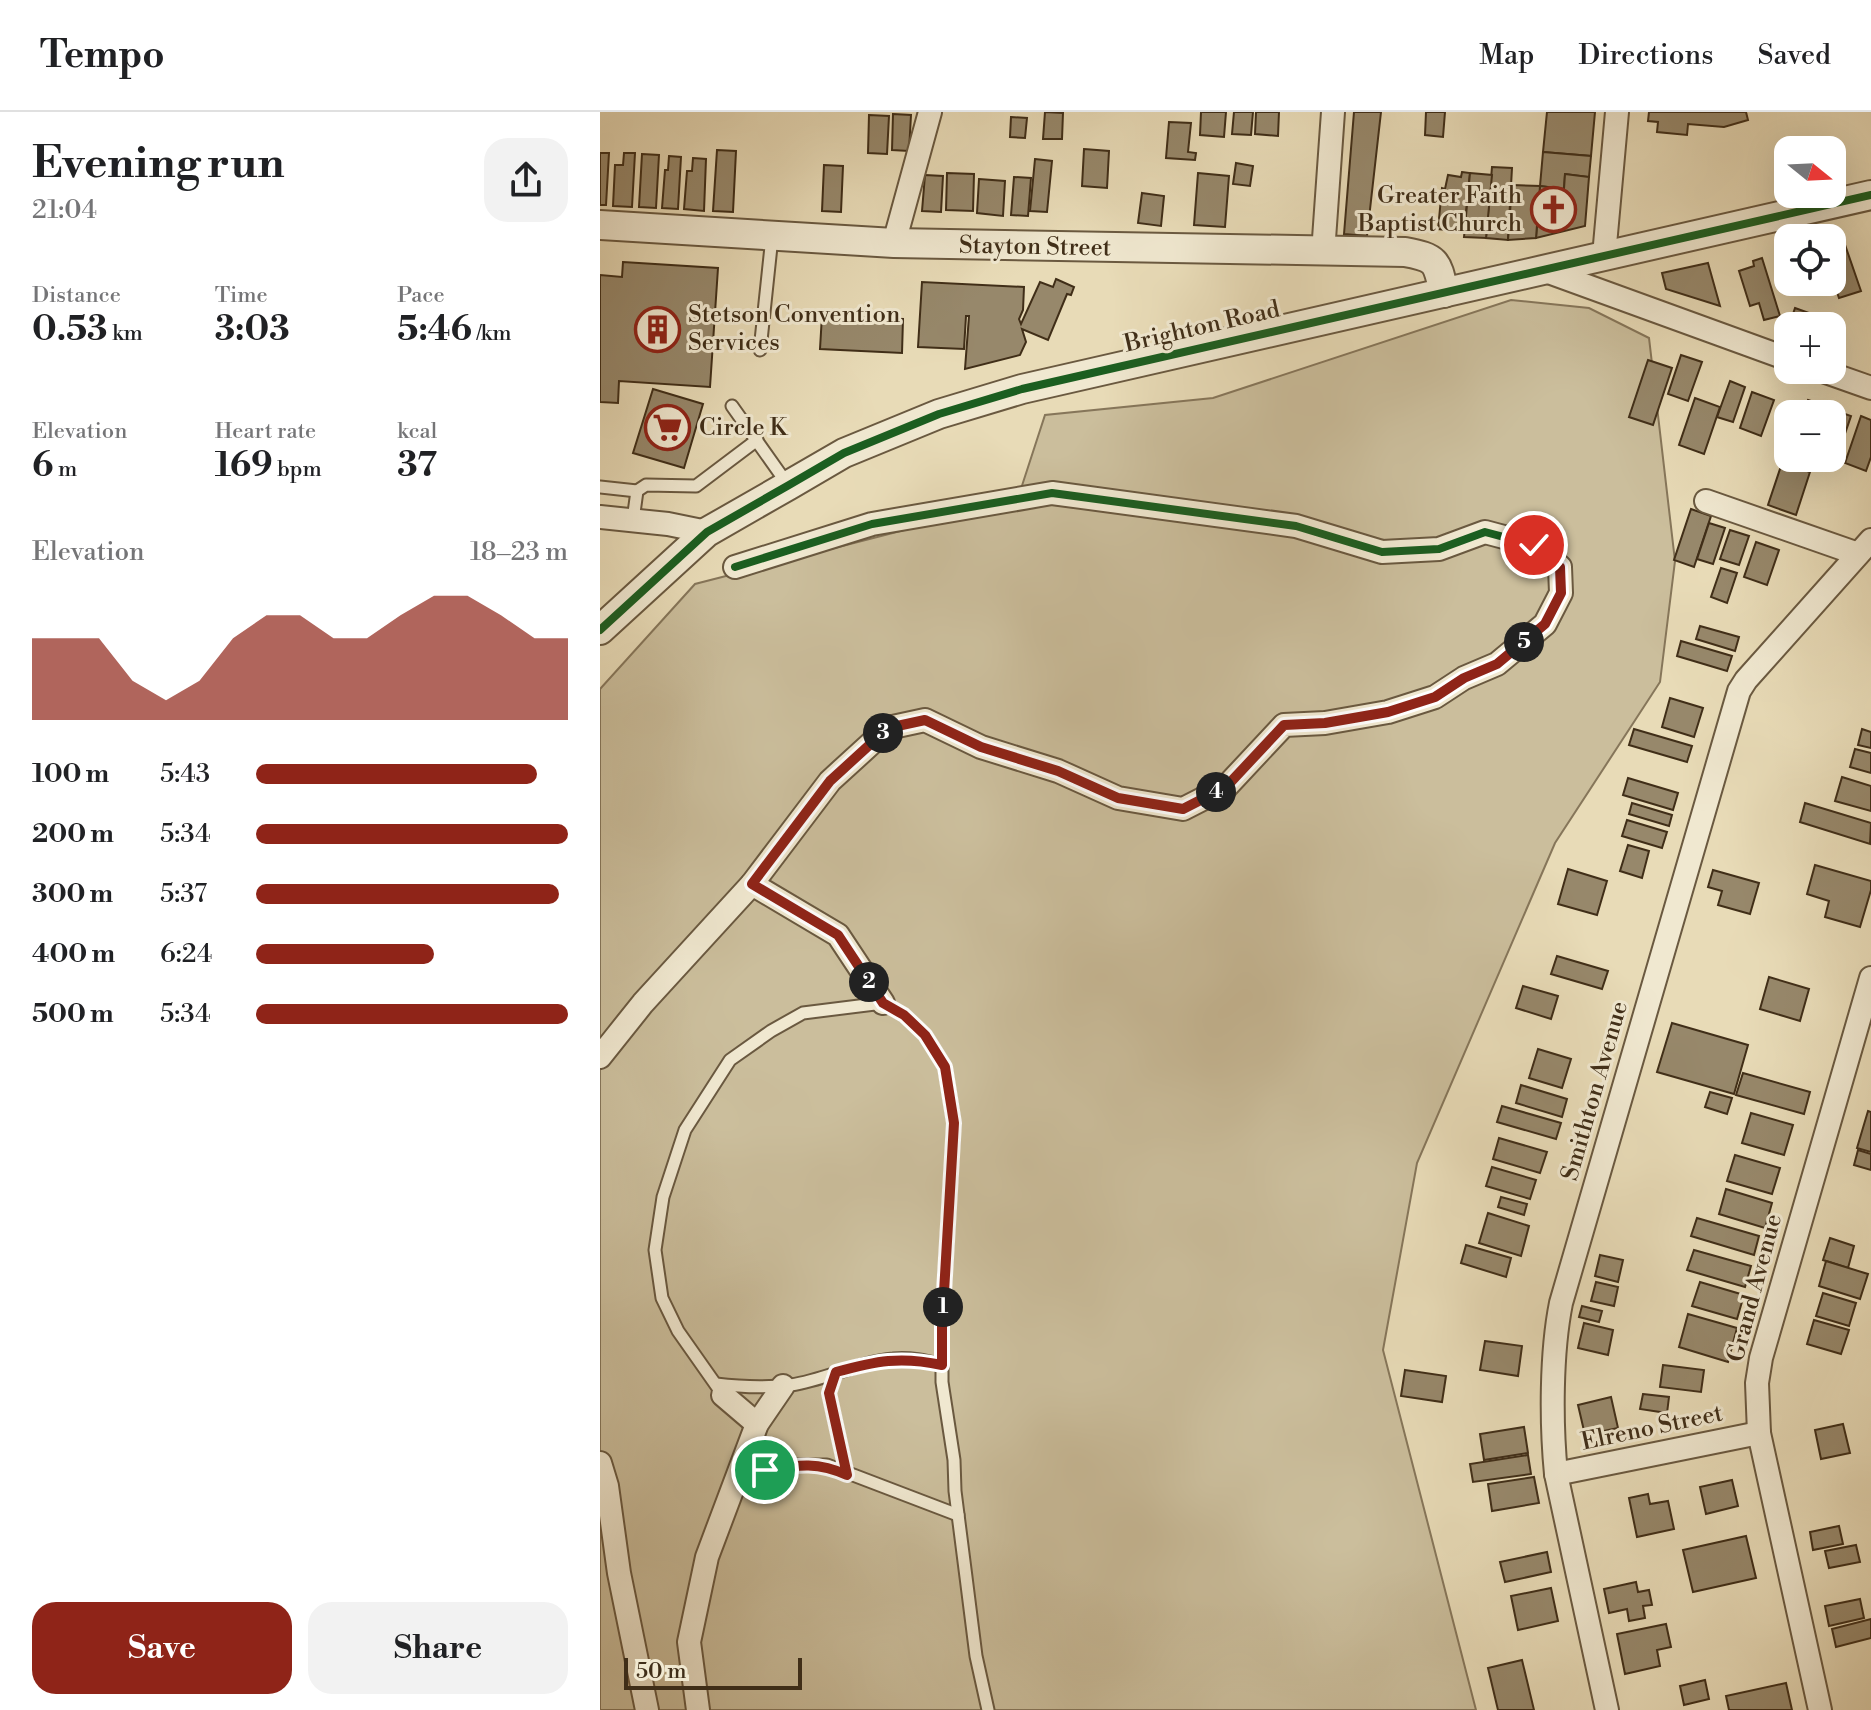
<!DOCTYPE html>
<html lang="en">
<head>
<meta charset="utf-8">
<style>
  :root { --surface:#fff; --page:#f2f2f2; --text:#202124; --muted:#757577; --line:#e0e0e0; --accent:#8f2418 }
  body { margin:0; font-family:"Libre Bodoni",serif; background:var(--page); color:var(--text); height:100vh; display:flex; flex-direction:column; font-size:30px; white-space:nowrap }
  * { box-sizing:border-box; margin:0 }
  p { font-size:26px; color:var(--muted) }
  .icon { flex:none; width:44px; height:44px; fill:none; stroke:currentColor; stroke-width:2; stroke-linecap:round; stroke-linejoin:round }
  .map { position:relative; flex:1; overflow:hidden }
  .sheet { display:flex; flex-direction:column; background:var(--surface); width:600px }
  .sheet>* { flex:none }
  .needle { width:52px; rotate:108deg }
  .tools { position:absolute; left:1174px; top:24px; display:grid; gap:16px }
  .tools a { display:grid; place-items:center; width:72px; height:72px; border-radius:16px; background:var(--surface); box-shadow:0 8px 32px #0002; font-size:40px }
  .scale { position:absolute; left:24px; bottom:20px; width:178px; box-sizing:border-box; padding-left:8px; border:4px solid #402e18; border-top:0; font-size:22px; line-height:28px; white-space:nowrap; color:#402e18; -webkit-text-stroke:6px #f0e8d0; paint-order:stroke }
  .pin { position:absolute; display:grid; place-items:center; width:68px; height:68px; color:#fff; margin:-34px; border:4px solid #fff; border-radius:50%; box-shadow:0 2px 8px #0007 }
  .km { position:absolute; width:40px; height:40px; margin:-20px; border-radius:50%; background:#222; color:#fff; font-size:22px; line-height:40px; text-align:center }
  .round { display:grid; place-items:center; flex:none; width:84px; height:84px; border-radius:24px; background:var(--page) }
  .headline { display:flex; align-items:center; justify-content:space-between; height:136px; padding:0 32px }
  h1 { font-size:44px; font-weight:700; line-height:60px }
  .metrics { display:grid; grid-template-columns:repeat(3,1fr); gap:12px; height:136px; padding:8px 32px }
  .metrics div { display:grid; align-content:center }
  .metrics b { font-size:34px; font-weight:700 }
  .metrics small { font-size:22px; font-weight:400 }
  .metrics p { font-size:22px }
  .chart { height:224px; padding:16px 32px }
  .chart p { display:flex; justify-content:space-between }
  .chart svg { width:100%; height:144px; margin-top:8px; fill:var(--accent); opacity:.7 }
  .cta { display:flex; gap:16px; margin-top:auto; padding:16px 32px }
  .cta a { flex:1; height:92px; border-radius:24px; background:var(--accent); color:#fff; font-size:32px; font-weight:700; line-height:92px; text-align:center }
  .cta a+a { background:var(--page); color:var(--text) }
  ul { padding:0 32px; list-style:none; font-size:26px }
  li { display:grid; grid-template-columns:128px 96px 1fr; align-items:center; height:60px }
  li i { height:20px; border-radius:10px; background:var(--accent) }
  header { display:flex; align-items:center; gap:48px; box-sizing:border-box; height:112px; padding:0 40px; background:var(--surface); border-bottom:2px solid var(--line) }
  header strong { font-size:38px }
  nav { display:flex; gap:44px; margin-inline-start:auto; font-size:28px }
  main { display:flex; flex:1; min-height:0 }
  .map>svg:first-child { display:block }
  .green { fill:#cbbe9c; stroke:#86765a; stroke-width:2 }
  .building { fill:#97886b; stroke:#402e18; stroke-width:2 }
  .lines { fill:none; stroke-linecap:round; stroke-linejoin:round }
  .service-casing { stroke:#6a5940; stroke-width:15 }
  .minor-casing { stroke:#6a5940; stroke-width:26 }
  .tertiary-casing { stroke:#6a5940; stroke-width:32 }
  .service { stroke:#f0e8d0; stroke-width:11 }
  .minor { stroke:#f0e8d0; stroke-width:22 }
  .tertiary { stroke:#f0e8d0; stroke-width:28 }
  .cycleway-casing { stroke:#f0e8d0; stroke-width:13 }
  .cycleway { stroke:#1b5e20; stroke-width:8 }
  .route-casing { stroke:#fff; stroke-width:16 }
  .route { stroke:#8f2418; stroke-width:10 }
  .labels { text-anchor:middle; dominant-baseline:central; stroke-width:6; stroke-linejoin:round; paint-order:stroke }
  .poi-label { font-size:24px; fill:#402e18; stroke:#f0e8d0; text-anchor:start }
  .street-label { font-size:24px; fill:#402e18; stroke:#f0e8d0 }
</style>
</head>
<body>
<header>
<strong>Tempo</strong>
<nav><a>Map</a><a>Directions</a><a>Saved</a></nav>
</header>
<main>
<section class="sheet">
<div class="headline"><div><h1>Evening run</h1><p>21:04</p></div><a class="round"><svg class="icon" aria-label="share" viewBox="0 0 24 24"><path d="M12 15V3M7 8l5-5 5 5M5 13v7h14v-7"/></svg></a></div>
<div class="metrics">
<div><p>Distance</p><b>0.53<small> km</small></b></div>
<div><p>Time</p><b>3:03</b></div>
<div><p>Pace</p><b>5:46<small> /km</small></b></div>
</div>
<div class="metrics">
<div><p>Elevation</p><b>6<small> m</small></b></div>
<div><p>Heart rate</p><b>169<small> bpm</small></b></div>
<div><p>kcal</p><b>37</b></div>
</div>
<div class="chart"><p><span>Elevation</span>18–23 m</p>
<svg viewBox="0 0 160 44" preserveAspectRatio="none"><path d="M0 44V19L10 19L20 19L30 32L40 38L50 32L60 19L70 12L80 12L90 19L100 19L110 12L120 6L130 6L140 12L150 19L160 19V44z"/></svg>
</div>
<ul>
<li><b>100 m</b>5:43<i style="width:90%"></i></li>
<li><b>200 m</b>5:34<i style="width:100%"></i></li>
<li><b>300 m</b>5:37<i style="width:97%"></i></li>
<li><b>400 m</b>6:24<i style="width:57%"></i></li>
<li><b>500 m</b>5:34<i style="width:100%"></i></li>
</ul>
<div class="cta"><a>Save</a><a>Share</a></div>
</section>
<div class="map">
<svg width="1271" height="1598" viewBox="0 0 1271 1598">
  <rect width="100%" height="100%" fill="#e8dbb7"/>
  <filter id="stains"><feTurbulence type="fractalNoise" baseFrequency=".0025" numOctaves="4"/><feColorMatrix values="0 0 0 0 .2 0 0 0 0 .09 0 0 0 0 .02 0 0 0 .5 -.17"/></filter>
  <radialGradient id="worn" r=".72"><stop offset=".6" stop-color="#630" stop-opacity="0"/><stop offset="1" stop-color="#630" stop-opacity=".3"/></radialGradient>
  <polygon class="green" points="911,188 989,196 1049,226 1075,449 1060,570 955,731 817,1051 783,1238 876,1598 0,1598 0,577 95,472 417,389 445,303 613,286"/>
  <g class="building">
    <polygon points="445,0 463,1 462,27 443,27"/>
    <polygon points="601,0 626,0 624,25 600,23"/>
    <polygon points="634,0 653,0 651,23 632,22"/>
    <polygon points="656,0 679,0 678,24 655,22"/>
    <polygon points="754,0 781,0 767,124 744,122"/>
    <polygon points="826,0 845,0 843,25 825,23"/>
    <polygon points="947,0 995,0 991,44 943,40"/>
    <polygon points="1049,0 1146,0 1148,8 1124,15 1088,12 1087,23 1057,20 1058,10 1048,9"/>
    <polygon points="293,2 311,3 309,39 292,38"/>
    <polygon points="269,3 289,4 287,42 268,41"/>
    <polygon points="411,5 427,6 425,26 410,25"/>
    <polygon points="569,10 591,11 588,40 596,41 595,48 566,46"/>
    <polygon points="484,37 509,39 507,76 482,74"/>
    <polygon points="117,38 136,39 133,100 113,99"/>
    <polygon points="943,40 991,44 989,65 965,62 964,77 940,74"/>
    <polygon points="0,41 9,41 6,93 0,93"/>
    <polygon points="24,41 35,41 32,95 13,94 15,53 23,53"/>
    <polygon points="42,42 59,43 56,96 39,95"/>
    <polygon points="69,44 81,45 78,97 62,96 65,58 68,58"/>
    <polygon points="93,46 106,47 104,99 84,97 87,59 92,59"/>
    <polygon points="435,47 452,49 447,100 430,99"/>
    <polygon points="636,51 653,54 650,74 633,72"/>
    <polygon points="224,53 243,54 241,100 222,99"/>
    <polygon points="892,55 912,56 908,128 886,126"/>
    <polygon points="862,60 870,61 864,120 838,117 842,76 845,77 848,63 861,65"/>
    <polygon points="347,61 374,62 373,99 346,98"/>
    <polygon points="598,61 629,64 625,115 594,113"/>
    <polygon points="870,61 892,63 886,126 864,125"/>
    <polygon points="965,62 989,65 985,114 936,126 940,74 964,77"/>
    <polygon points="325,63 343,64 341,100 322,99"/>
    <polygon points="414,65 431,66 428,104 411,103"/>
    <polygon points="379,67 405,69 403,104 377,101"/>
    <polygon points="912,73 940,74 936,126 908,128"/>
    <polygon points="542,81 564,84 561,114 538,111"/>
    <polygon points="1243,127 1261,179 1239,186 1232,165 1232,131"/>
    <polygon points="1162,146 1180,204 1164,208 1159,191 1150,194 1139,159 1154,154 1153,149"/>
    <polygon points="23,150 118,156 110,275 19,269 18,291 0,290 0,163 22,165"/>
    <polygon points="1108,151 1120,194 1066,177 1062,161"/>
    <polygon points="456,167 474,175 471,183 467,182 448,228 422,217 426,230 420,243 365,257 369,204 366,204 364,237 318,235 322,170 424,175 423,198 419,207 421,212 440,170 453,175"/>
    <polygon points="1195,196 1212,202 1207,214 1189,214"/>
    <polygon points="222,203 303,207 302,241 220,237"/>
    <polygon points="1081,243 1102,250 1088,289 1068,282"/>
    <polygon points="1048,248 1072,256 1053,313 1029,305"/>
    <polygon points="1130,269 1145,275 1133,310 1117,305"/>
    <polygon points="53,277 103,292 84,356 33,341"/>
    <polygon points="1152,280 1174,288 1161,324 1140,316"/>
    <polygon points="1095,286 1120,295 1104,342 1079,333"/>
    <polygon points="1208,288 1226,294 1223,302 1203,302"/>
    <polygon points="1231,297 1251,304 1238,342 1232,340"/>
    <polygon points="1261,304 1271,308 1271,345 1266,359 1245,351"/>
    <polygon points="1182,351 1210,360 1196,403 1168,393"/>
    <polygon points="1091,397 1111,404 1094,455 1074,448"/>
    <polygon points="1109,411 1125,416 1113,452 1097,447"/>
    <polygon points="1130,418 1149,424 1139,453 1120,447"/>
    <polygon points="1156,430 1179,438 1167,473 1144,465"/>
    <polygon points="1121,456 1137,461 1127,491 1111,485"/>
    <polygon points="1100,514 1139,525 1135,539 1096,527"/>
    <polygon points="1081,529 1132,544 1127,559 1077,544"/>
    <polygon points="1070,586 1103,596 1094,625 1062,615"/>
    <polygon points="1034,617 1092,634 1087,650 1029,633"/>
    <polygon points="1262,617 1271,620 1271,636 1258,633"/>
    <polygon points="1255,637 1271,641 1271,661 1250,655"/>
    <polygon points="1242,665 1271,674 1271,699 1235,689"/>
    <polygon points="1028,666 1078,681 1073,698 1023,683"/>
    <polygon points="1032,691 1072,703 1069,714 1029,702"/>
    <polygon points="1205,691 1271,711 1270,732 1200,710"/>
    <polygon points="1027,708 1067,720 1062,736 1022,724"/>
    <polygon points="1028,733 1049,739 1042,766 1020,759"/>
    <polygon points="1215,753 1271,769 1271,778 1260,815 1225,805 1229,789 1207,782"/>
    <polygon points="968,757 1007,769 997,803 958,792"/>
    <polygon points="1113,758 1159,771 1150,802 1118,793 1122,779 1108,775"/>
    <polygon points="957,844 1008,859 1002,877 951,862"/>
    <polygon points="1169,865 1209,877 1200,909 1160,897"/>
    <polygon points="923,874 958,884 951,907 916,896"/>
    <polygon points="1072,911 1148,933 1134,982 1057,960"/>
    <polygon points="938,937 971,947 962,976 929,966"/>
    <polygon points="1143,961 1210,980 1204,1002 1136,983"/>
    <polygon points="921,973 967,987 962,1005 916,991"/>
    <polygon points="1110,980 1132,986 1127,1002 1105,995"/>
    <polygon points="902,994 961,1011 956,1027 897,1010"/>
    <polygon points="1268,999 1271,1000 1271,1040 1257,1036"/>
    <polygon points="1151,1001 1193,1013 1184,1043 1142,1031"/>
    <polygon points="899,1026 947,1040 940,1061 893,1047"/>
    <polygon points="1258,1038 1271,1042 1271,1058 1254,1053"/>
    <polygon points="1135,1043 1180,1056 1172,1082 1127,1069"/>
    <polygon points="892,1055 936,1068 930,1087 886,1074"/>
    <polygon points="1126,1077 1172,1091 1165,1116 1119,1102"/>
    <polygon points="901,1085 927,1092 924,1103 898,1095"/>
    <polygon points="888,1101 929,1114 921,1144 879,1131"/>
    <polygon points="1097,1106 1159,1124 1154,1143 1091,1124"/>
    <polygon points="1230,1126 1254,1134 1248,1156 1223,1148"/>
    <polygon points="866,1133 911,1146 906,1165 861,1151"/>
    <polygon points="1094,1138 1151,1154 1145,1175 1087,1158"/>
    <polygon points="1000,1143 1023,1148 1018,1170 995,1164"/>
    <polygon points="1226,1149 1268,1162 1260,1187 1219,1174"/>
    <polygon points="996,1170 1018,1175 1014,1194 991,1189"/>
    <polygon points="1100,1170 1144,1183 1137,1207 1092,1194"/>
    <polygon points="1223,1181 1256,1191 1249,1214 1216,1204"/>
    <polygon points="982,1194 1002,1199 999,1210 979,1205"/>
    <polygon points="1088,1202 1137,1216 1128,1250 1079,1235"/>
    <polygon points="1214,1208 1249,1218 1241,1242 1207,1232"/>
    <polygon points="984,1211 1013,1218 1008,1243 978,1236"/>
    <polygon points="885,1229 922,1234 918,1264 880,1258"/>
    <polygon points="1063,1253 1104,1258 1101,1280 1060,1275"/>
    <polygon points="805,1258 846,1264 842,1290 801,1284"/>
    <polygon points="1043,1282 1069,1285 1067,1301 1040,1297"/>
    <polygon points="1011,1285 1018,1316 985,1323 978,1293"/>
    <polygon points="1243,1312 1250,1341 1221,1347 1215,1318"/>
    <polygon points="924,1315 928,1341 884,1348 880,1322"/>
    <polygon points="928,1343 931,1362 873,1370 870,1352"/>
    <polygon points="934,1365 939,1391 892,1399 888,1372"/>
    <polygon points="1132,1368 1138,1394 1106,1402 1100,1375"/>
    <polygon points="1048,1382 1050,1392 1068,1389 1074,1417 1037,1425 1029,1386"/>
    <polygon points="1239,1414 1243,1432 1213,1438 1210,1420"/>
    <polygon points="1146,1424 1156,1466 1093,1480 1083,1438"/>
    <polygon points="1256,1433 1260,1450 1229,1456 1225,1439"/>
    <polygon points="947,1440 951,1460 905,1470 900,1450"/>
    <polygon points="1036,1470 1038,1480 1049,1478 1052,1493 1043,1494 1045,1506 1029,1509 1027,1497 1009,1501 1004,1477"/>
    <polygon points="951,1476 958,1509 918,1518 911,1484"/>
    <polygon points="1260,1487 1264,1506 1229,1514 1225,1494"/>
    <polygon points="1271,1507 1271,1526 1236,1535 1232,1517"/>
    <polygon points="1066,1512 1071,1535 1057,1538 1060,1554 1025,1562 1017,1522"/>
    <polygon points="922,1548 934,1598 898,1598 888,1556"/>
    <polygon points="1105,1568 1109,1587 1084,1593 1080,1574"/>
    <polygon points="1186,1571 1192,1598 1129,1598 1126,1584"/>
  </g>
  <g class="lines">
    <defs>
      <g id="service">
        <polyline points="160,238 172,125"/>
        <polyline points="132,294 188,373"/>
        <polyline points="0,375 37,379"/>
        <polyline points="33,408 37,379 46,373 96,374 157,328"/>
        <polyline points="236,1260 229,1281 247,1363"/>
        <path d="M116 1272C141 1275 166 1276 191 1273 225 1268 258 1250 293 1247 310 1245 326 1249 342 1253"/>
        <polyline points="123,1283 78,1219 62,1186 55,1138 63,1085 85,1018 130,948 171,919 203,901 283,891 304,903 325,923 345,955 354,1011 342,1214 342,1270 354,1348 355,1379 366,1465 376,1544 388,1598"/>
        <polyline points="152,1366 165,1358 198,1353 227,1353 358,1403"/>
      </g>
      <g id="minor">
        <polyline points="294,131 330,0"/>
        <polyline points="723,141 733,0"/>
        <polyline points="1004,144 1017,0"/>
        <polyline points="943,158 1188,247"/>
        <polyline points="1220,258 1271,276"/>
        <polyline points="1106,389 1258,442"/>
        <polyline points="0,405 68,412 107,420"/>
        <polyline points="135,455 272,412 452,381 696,414 782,440 839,437 885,420 934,433 960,455 961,481 945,512 897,552 864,566 835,585 788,600 725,611 684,613 626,675 583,697 518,686 458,659 381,635 325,608 288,616 230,669 152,772"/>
        <polyline points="0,945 43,891 152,772 238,823 283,891"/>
        <polyline points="123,1283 157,1312"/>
        <polyline points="0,1351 7,1374 19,1461 47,1598"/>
        <polyline points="956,1362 1159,1321"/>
        <polyline points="98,1598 89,1530 107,1445 157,1312 183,1274"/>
        <path d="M1007 1598 956 1362C951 1311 951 1241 961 1191L1139 579 1146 568 1271 428"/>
        <polyline points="1220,1598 1159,1321 1157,1271 1161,1246 1271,866"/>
      </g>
      <g id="tertiary">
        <path d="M0 113 294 131 805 140C838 146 837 150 844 181"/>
        <polyline points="0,518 107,420 189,373 244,341 339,302 422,277 1271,83"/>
      </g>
    </defs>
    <use href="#service" class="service-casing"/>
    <use href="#minor" class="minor-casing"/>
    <use href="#tertiary" class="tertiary-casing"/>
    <use href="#service" class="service"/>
    <use href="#minor" class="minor"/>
    <use href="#tertiary" class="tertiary"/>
    <defs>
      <g id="cycleway">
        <polyline points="135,455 272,412 452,381 696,414 782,440 839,437 885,420 934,433 960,455 961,481 945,512 897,552 864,566 835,585 788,600 725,611 684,613 626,675 583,697 518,686 458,659 381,635 325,608 288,616 230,669 152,772"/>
        <polyline points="0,518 107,420 189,373 244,341 339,302 422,277 1271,83"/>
      </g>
    </defs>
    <use href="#cycleway" class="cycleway-casing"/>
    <use href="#cycleway" class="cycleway"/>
  </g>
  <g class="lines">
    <defs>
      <path id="route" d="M165 1358C197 1353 217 1349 247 1363L229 1281 236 1260C276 1249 300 1244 342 1253V1214L354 1011 345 955 325 923 304 903 283 891 238 823 152 772 230 669 288 616 325 608 381 635 458 659 518 686 583 697 626 675 684 613 725 611 788 600 835 585 864 566 897 552 945 512 961 481 960 455 934 433"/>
    </defs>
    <use href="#route" class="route-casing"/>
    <use href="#route" class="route"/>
  </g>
  <defs>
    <symbol id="church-ring" viewBox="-11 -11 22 22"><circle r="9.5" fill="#f0e8d0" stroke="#8f2418" stroke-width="1.5"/><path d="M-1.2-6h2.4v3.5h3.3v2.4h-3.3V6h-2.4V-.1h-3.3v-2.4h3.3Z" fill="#8f2418"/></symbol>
    <symbol id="building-ring" viewBox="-11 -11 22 22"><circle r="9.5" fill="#f0e8d0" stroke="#8f2418" stroke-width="1.5"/><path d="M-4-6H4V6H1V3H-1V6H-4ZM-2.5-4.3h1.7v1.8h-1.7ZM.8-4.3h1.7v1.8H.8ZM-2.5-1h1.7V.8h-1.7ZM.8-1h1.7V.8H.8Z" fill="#8f2418"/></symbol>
    <symbol id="supermarket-ring" viewBox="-11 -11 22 22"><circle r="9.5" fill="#f0e8d0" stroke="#8f2418" stroke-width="1.5"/><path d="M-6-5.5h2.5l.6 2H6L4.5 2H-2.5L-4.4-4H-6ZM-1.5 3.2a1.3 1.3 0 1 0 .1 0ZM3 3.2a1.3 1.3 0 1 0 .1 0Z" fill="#8f2418"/></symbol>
  </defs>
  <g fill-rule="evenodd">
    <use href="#church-ring" x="928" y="72" width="51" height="51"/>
    <use href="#building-ring" x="32" y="192" width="51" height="51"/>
    <use href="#supermarket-ring" x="42" y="290" width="51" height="51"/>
  </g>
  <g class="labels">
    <g class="poi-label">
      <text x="922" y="84" text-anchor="end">Greater Faith<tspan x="922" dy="28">Baptist Church</tspan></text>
      <text x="88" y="203">Stetson Convention<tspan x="88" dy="28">Services</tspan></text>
      <text x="99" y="316">Circle K</text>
    </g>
    <g class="street-label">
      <text transform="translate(435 135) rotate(1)">Stayton Street</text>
      <text transform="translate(602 215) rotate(-13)">Brighton Road</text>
      <text transform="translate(995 979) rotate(-74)">Smithton Avenue</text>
      <text transform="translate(1155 1176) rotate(-75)">Grand Avenue</text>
      <text transform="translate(1052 1316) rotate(-12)">Elreno Street</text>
    </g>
  </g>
  <rect width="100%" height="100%" filter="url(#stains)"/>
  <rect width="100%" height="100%" fill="url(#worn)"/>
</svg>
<div class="tools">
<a><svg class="needle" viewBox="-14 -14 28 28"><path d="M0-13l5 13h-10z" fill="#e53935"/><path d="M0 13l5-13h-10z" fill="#757577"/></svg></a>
<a><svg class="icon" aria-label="locate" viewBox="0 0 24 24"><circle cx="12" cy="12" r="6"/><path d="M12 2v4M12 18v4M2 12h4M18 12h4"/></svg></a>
<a>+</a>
<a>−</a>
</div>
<div class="scale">50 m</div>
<div class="pin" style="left:165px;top:1358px;background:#1e9e55"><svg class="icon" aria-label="arrive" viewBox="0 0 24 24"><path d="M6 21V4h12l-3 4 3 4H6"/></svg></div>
<div class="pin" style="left:934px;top:433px;background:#d93025"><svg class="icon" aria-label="check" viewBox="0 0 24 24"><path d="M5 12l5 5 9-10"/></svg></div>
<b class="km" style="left:343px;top:1195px">1</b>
<b class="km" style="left:269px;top:870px">2</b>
<b class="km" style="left:283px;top:621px">3</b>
<b class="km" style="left:616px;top:680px">4</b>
<b class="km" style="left:924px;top:530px">5</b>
</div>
</main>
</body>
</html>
